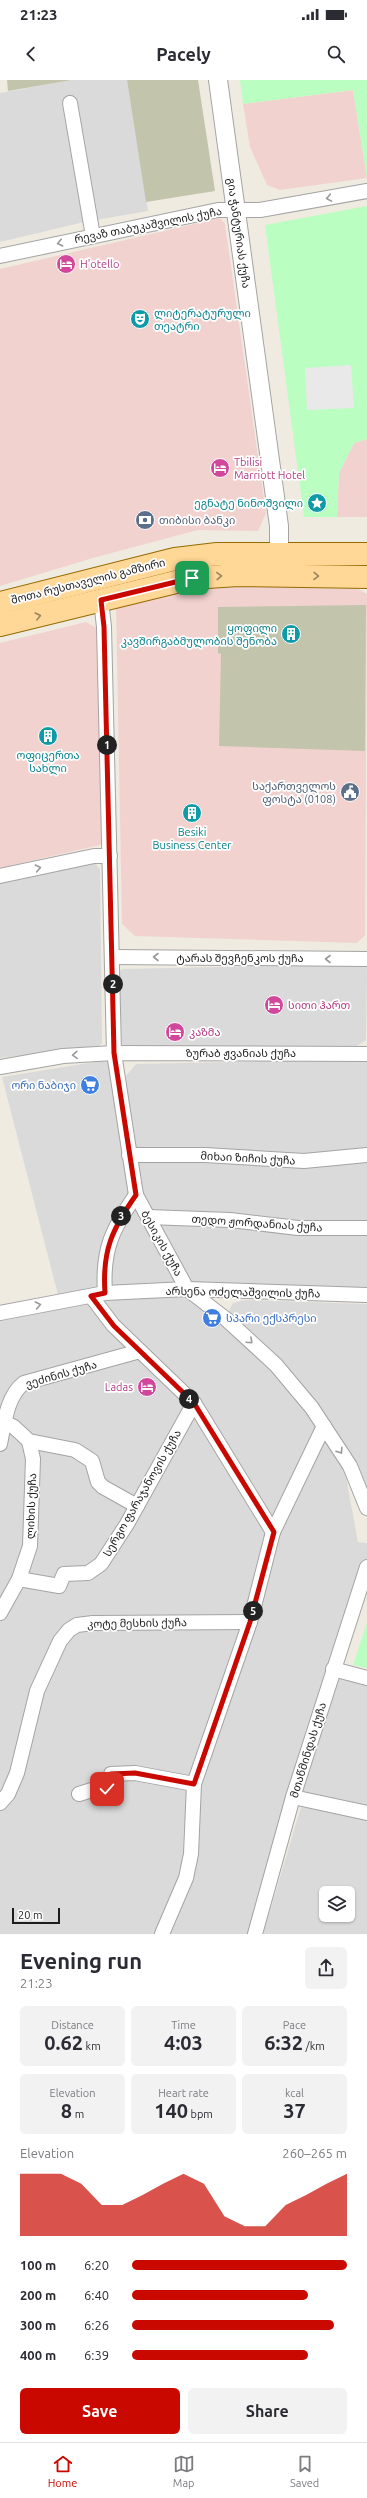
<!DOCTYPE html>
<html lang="en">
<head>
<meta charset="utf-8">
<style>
  :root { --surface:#fff; --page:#f2f2f3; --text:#2b2b33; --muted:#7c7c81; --line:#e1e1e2; --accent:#c90900 }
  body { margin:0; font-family:Ubuntu,"Noto Sans Georgian",sans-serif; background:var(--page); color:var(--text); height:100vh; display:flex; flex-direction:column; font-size:15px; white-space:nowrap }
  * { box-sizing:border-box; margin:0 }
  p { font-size:13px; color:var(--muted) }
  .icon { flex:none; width:22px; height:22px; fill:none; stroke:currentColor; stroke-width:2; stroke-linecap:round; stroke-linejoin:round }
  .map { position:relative; height:1854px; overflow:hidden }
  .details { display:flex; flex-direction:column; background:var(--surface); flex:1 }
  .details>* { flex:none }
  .controls { position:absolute; left:319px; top:1806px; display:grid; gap:8px }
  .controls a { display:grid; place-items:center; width:36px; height:36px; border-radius:6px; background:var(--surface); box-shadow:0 1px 3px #0004; font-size:20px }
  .scale { position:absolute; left:12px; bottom:10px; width:48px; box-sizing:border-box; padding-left:4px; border:2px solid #1d1d1d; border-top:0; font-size:11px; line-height:14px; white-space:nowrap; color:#1d1d1d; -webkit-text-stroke:3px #fff; paint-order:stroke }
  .pin { position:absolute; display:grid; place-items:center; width:34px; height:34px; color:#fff; margin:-17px; border-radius:8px; box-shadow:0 2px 6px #0006 }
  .km { position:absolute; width:20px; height:20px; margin:-10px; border-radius:50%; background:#222; color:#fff; font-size:11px; line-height:20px; text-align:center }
  .round { display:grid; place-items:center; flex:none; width:42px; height:42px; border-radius:6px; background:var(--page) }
  .headline { display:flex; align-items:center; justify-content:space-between; height:68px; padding:0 20px }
  h1 { font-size:22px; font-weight:700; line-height:30px }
  .stats { display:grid; grid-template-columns:repeat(3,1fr); gap:6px; height:68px; padding:4px 20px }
  .stats div { display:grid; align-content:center; border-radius:6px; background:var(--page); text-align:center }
  .stats b { font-size:20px; font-weight:700 }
  .stats small { font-size:11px; font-weight:400 }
  .stats p { font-size:11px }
  .chart { height:112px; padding:8px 20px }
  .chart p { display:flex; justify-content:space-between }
  .chart svg { width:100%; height:72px; margin-top:4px; fill:var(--accent); opacity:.7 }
  .button { display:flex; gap:8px; margin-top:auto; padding:8px 20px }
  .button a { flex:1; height:46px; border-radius:6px; background:var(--accent); color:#fff; font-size:16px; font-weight:700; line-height:46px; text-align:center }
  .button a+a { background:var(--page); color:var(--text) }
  ul { padding:0 20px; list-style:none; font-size:13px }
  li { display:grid; grid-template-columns:64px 48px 1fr; align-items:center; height:30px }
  li i { height:10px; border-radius:5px; background:var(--accent) }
  .status { display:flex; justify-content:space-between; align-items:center; height:28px; padding:0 20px; background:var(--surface); direction:ltr }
  .status svg { height:11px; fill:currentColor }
  header { display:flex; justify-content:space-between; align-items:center; height:52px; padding:0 20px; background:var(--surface); font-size:18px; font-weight:700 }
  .tabs { display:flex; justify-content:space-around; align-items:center; height:56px; border-top:1px solid var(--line); background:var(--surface); font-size:11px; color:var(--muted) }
  .tabs a { display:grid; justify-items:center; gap:2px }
  .tabs .selected { color:var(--accent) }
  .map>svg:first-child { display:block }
  .residential { fill:#dbdada; fill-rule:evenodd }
  .commercial { fill:#f2d2cf }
  .construction { fill:#c3c4ac }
  .park { fill:#bafec2 }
  .parking { fill:#e9e9e9 }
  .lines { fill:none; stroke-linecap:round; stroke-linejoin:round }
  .minor-casing { stroke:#a4a4a4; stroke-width:16 }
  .tertiary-casing { stroke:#a4a4a4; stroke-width:20 }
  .primary-casing { stroke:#956b00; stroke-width:24 }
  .minor { stroke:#fff; stroke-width:14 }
  .tertiary { stroke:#fff; stroke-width:18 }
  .primary { stroke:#ffd796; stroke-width:22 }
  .oneway { stroke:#999 }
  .oneway2 { stroke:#998360 }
  .route-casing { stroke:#fff; stroke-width:8 }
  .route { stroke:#c90900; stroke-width:5 }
  .labels { text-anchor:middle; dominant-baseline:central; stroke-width:3.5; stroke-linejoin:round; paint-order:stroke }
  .street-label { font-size:11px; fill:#1d1d1d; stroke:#fff }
  .hotel-label { font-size:11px; fill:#b23c85; stroke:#fff; text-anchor:start }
  .culture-label { font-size:11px; fill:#0d838f; stroke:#fff; text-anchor:end }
  .service-label { font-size:11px; fill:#4e5e75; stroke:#fff; text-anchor:start }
  .shop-label { font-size:11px; fill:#366cbe; stroke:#fff; text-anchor:end }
</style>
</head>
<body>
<div class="status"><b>21:23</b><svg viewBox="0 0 49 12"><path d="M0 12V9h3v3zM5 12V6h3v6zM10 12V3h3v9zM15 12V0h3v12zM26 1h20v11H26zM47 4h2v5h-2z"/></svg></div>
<header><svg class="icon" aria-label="back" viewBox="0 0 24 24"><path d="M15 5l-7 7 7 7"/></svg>Pacely<svg class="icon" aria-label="search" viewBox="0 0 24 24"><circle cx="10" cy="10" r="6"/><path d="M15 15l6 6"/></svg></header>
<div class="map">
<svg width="367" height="1854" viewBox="0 0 367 1854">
  <rect width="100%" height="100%" fill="#efebe1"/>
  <g class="residential">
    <polygon points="72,0 127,0 148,131 84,142 0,162 0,13"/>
    <polygon points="95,783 100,790 102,963 98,967 0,978 0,803"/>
    <polygon points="367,884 366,960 355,967 125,966 119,962 117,894 122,889"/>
    <polygon points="367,979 367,1071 297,1077 133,1070 126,996 136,984"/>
    <polygon points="107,980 112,986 133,1115 181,1203 58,1215 2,997"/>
    <polygon points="139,1079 367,1079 367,1146 147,1131 136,1084"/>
    <polygon points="162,1140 367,1149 367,1214 190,1208 156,1146"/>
    <polygon points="187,1209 276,1285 334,1366 346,1397 358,1462 367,1463 367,1497 337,1590 367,1598 367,1733 297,1720 247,1854 0,1854 0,1234"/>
    <polygon points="245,1220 367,1224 367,1413 337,1357 227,1235 233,1223"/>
    <path d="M301 1727 367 1739V1854H263ZM326 1813H348V1835H326Z"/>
  </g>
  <g class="commercial">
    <polygon points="353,10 367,98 280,110 267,105 250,67 243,24"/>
    <polygon points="220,138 225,144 266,433 258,451 198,450 93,478 0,506 0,189"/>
    <polygon points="367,359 367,437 337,437 339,393 354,363"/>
    <polygon points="238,506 358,509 367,514 365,855 357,863 135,856 122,844 116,525 192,509"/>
    <polygon points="86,542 97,548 104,761 100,765 0,788 0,563"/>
  </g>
  <g class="construction">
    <polygon points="7,0 72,0 8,11"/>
    <polygon points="127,0 198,0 215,111 146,122"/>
    <polygon points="366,525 365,671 219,666 221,574 218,573 218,527"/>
  </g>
  <g class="park">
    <polygon points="240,0 367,0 367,98 353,10 243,24"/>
    <polygon points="367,126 367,359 354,363 339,393 337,437 304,437 265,145"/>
    <polygon points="367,1543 367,1588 353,1585"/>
  </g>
  <polygon class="parking" points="351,285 354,328 307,330 305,288"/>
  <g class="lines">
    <defs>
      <g id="minor">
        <polyline points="70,23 93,156"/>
        <polyline points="0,176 218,130 260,130 367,111"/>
        <polyline points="101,520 104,547 114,973 136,1115 187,1209 226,1239 276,1285 312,1328 350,1386 367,1428"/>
        <polyline points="0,796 94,776 110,776"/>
        <polyline points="112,877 367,879"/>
        <polyline points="0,987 63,976 114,973 367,974"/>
        <polyline points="129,1075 205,1075 304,1081 367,1075"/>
        <polyline points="148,1137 230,1140 298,1148 367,1148"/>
        <path d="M105 1213C102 1170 112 1149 136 1115"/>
        <polyline points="91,1216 113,1245 194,1323 273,1452 250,1542 194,1704 191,1774 186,1798 162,1854"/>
        <polyline points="0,1233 105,1213 187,1209 367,1215"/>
        <polyline points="4,1342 14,1347 29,1361 75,1370 92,1381 98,1402 103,1407 137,1426"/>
        <path d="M0 1364C4 1345 7 1315 24 1303L140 1271"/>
        <polyline points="273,1452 324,1346"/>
        <polyline points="19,1499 59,1506 64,1494 88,1493 101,1484 127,1444 194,1323"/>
        <polyline points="0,1533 19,1499 30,1466 33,1379 29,1361"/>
        <polyline points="333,1589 367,1598"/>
        <polyline points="79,1714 95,1709 107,1709 111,1694 135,1693 194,1704"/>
        <polyline points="293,1717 367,1733"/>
        <polyline points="0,1723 8,1714 17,1693 37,1611 60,1561 69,1550 77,1545 93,1543 250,1542"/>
        <polyline points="255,1854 293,1717 367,1487"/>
      </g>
      <polyline id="tertiary" points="218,0 279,446 279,473"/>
      <g id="primary">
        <polyline points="0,523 175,479 217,474 367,474"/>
        <polyline points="0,545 192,498 238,495 367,497"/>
      </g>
    </defs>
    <use href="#minor" class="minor-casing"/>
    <use href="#tertiary" class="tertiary-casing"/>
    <use href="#primary" class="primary-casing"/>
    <use href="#minor" class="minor"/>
    <use href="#tertiary" class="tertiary"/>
    <use href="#primary" class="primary"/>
  </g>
  <defs><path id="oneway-chevron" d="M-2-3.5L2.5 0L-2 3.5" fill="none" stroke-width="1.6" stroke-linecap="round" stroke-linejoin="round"/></defs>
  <g class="oneway">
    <use href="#oneway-chevron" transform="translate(329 118) rotate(170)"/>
    <use href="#oneway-chevron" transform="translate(60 163) rotate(168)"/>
    <use href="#oneway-chevron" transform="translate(38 788) rotate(-12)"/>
    <use href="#oneway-chevron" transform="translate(156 877) rotate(-180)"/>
    <use href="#oneway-chevron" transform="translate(328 879) rotate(-180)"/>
    <use href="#oneway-chevron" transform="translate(75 975) rotate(176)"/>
    <use href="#oneway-chevron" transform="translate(38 1225) rotate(-11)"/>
    <use href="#oneway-chevron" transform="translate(250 1261) rotate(43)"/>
    <use href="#oneway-chevron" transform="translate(340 1371) rotate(57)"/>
  </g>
  <g class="oneway2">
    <use href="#oneway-chevron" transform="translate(219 496) rotate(-2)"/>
    <use href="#oneway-chevron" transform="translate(316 496) rotate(1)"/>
    <use href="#oneway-chevron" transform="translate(38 536) rotate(-14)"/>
  </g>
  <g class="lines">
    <defs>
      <path id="route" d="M107 1709 111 1694 135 1693 194 1704 250 1542 274 1452 194 1323 114 1246 91 1216 105 1213C102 1171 112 1149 136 1115L114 973 104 547 101 520 192 498"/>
    </defs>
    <use href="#route" class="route-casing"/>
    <use href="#route" class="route"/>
  </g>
  <defs>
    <symbol id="hotel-disc" viewBox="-11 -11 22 22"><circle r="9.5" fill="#d1479c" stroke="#fff"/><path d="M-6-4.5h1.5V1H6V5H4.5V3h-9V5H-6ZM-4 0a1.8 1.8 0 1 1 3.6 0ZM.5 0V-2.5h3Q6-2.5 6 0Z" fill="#fff"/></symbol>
    <symbol id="theatre-disc" viewBox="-11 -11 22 22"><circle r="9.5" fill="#0f9aa8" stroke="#fff"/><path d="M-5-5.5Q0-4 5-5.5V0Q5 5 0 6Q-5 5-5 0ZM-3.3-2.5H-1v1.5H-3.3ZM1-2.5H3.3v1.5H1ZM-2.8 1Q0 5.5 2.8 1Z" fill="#fff"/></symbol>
    <symbol id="sight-disc" viewBox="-11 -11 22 22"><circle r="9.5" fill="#0f9aa8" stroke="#fff"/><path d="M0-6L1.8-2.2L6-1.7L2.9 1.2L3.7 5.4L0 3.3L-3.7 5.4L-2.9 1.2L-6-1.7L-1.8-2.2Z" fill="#fff"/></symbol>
    <symbol id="bank-disc" viewBox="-11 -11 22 22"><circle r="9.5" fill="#5c6f8a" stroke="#fff"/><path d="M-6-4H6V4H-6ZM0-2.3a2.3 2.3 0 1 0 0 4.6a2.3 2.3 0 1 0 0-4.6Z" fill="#fff"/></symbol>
    <symbol id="building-disc" viewBox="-11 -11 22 22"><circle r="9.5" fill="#0f9aa8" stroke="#fff"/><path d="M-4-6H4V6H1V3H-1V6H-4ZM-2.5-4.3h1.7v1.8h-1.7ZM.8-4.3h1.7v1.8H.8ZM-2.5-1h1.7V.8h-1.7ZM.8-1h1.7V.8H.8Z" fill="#fff"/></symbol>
    <symbol id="civic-disc" viewBox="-11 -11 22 22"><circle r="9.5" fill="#5c6f8a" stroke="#fff"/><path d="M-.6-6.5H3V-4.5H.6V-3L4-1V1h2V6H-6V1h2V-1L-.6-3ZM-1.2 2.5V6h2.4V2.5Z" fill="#fff"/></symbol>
    <symbol id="supermarket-disc" viewBox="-11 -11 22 22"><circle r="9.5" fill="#3f7fe0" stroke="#fff"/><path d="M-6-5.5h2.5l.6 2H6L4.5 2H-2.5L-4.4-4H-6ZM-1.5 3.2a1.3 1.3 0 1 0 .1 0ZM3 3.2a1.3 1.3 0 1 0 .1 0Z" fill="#fff"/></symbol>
  </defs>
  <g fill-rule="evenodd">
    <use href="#hotel-disc" x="55" y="173" width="22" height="22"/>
    <use href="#theatre-disc" x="129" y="228" width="22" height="22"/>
    <use href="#hotel-disc" x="209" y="377" width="22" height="22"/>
    <use href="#sight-disc" x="306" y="412" width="22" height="22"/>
    <use href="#bank-disc" x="134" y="429" width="22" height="22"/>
    <use href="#building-disc" x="280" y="543" width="22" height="22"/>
    <use href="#building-disc" x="37" y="645" width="22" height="22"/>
    <use href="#civic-disc" x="339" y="701" width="22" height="22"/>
    <use href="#building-disc" x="181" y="722" width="22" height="22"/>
    <use href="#hotel-disc" x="263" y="914" width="22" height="22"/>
    <use href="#hotel-disc" x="164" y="941" width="22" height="22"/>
    <use href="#supermarket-disc" x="79" y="994" width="22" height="22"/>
    <use href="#supermarket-disc" x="201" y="1227" width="22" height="22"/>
    <use href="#hotel-disc" x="136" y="1296" width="22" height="22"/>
  </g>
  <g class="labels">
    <g class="street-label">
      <text transform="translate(148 145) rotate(-11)">რევაზ თაბუკაშვილის ქუჩა</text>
      <text transform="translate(239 153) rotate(82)">გია ჭანტურიას ქუჩა</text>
      <text transform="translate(88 501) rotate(-14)">შოთა რუსთაველის გამზირი</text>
      <text x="240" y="878">ტარას შევჩენკოს ქუჩა</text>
      <text x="241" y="973">ზურაბ ჟვანიას ქუჩა</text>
      <text transform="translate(248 1078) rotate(3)">მიხაი ზიჩის ქუჩა</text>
      <text transform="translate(257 1143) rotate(4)">თედო ჟორდანიას ქუჩა</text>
      <text transform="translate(162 1163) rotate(61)">ბესიკის ქუჩა</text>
      <text transform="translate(243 1212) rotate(1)">არსენა ოძელაშვილის ქუჩა</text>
      <text transform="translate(61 1294) rotate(-16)">ვეძინის ქუჩა</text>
      <text transform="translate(142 1413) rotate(-60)">სერგო ფარაჯანოვის ქუჩა</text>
      <text transform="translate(31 1426) rotate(-88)">ლიხის ქუჩა</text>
      <text transform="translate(137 1543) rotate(-1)">კოტე მესხის ქუჩა</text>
      <text transform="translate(308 1670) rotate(-73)">მთაწმინდას ქუჩა</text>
    </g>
    <g class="hotel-label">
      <text x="80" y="184">H'otello</text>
      <text x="234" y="382">Tbilisi<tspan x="234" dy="13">Marriott Hotel</tspan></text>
      <text x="288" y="925">სითი ჰართ</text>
      <text x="189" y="952">კაზმა</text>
      <text x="133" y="1307" text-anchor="end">Ladas</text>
    </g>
    <g class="culture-label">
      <text x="154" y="233" text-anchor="start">ლიტერატურული<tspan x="154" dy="13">თეატრი</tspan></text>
      <text x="303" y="423">ეგნატე ნინოშვილი</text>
      <text x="277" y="548">ყოფილი<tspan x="277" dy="13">კავშირგაბმულობის შენობა</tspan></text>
      <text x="48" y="675" text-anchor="middle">ოფიცერთა<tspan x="48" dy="13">სახლი</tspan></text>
      <text x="192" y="752" text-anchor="middle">Besiki<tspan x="192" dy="13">Business Center</tspan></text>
    </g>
    <g class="service-label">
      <text x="159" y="440">თიბისი ბანკი</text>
      <text x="336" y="706" text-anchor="end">საქართველოს<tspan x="336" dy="13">ფოსტა (0108)</tspan></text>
    </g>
    <g class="shop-label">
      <text x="76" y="1005">ორი ნაბიჯი</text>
      <text x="226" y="1238" text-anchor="start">სპარი ექსპრესი</text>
    </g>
  </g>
</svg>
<div class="controls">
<a><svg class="icon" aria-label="layers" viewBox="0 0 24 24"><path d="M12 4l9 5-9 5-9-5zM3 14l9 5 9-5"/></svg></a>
</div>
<div class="scale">20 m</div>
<div class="pin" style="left:192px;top:498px;background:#1e9e55"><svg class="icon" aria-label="arrive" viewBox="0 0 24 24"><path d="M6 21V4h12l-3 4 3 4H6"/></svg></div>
<div class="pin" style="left:107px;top:1709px;background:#d93025"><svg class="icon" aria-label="check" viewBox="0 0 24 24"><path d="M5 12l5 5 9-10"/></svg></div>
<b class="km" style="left:107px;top:665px">1</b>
<b class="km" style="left:113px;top:904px">2</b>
<b class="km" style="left:121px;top:1136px">3</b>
<b class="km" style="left:189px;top:1319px">4</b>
<b class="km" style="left:253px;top:1531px">5</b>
</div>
<section class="details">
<div class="headline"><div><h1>Evening run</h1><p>21:23</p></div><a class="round"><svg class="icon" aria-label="share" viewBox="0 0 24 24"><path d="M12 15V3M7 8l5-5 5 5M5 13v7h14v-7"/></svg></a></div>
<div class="stats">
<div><p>Distance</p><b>0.62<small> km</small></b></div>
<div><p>Time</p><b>4:03</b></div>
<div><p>Pace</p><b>6:32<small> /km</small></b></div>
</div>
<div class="stats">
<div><p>Elevation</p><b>8<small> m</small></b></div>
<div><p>Heart rate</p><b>140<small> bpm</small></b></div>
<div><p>kcal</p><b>37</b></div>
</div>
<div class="chart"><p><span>Elevation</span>260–265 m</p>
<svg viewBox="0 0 160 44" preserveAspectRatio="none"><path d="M0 44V6L10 6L20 6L30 12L40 25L50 25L60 19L70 12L80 6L90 12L100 32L110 38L120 38L130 25L140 19L150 12L160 6V44z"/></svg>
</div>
<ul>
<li><b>100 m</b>6:20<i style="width:100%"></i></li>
<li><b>200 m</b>6:40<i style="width:82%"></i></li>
<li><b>300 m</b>6:26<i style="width:94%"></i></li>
<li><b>400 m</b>6:39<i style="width:82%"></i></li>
</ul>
<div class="button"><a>Save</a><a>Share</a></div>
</section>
<nav class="tabs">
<a class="selected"><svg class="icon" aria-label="home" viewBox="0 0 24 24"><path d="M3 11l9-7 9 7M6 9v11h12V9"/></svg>Home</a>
<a><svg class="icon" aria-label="map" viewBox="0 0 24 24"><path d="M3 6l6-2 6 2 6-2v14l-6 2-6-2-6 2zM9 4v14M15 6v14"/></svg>Map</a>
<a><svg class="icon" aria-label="saved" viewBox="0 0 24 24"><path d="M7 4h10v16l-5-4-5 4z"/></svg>Saved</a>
</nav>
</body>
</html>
